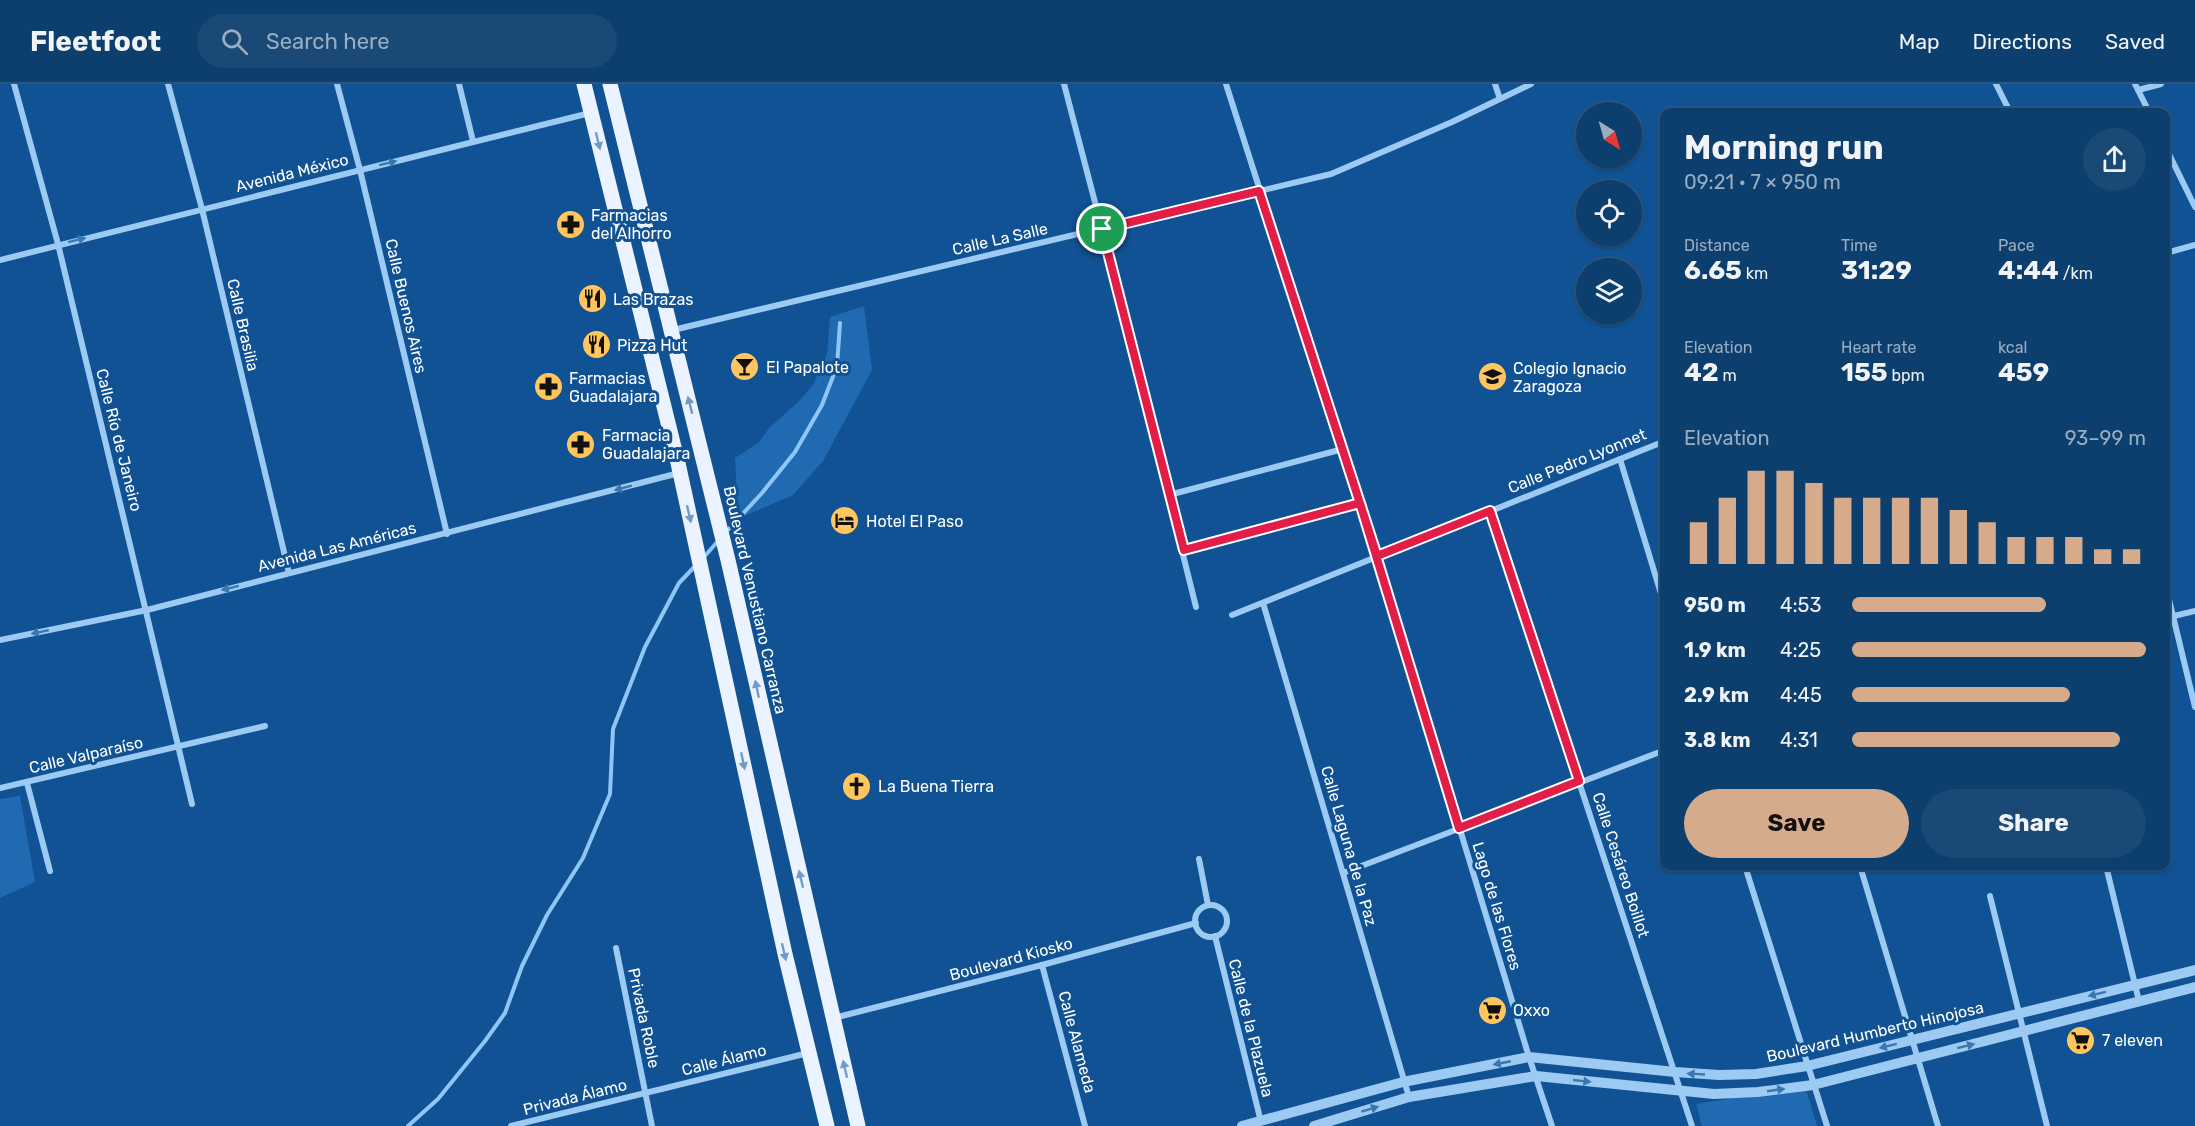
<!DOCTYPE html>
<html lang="en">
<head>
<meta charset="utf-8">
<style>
  :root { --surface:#0c3e6e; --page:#1a4976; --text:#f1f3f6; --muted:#9aaec2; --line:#2c5781; --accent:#d6ab8b }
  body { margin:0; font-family:Rubik,sans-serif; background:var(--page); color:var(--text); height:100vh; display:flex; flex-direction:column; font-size:22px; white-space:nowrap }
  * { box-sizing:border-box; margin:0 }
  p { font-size:20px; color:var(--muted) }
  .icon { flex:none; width:33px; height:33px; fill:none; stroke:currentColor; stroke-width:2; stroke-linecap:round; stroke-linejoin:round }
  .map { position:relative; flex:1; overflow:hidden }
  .panel { position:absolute; left:1660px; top:24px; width:510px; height:762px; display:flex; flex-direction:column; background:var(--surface); border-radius:12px; box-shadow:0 2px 4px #0004,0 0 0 2px var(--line) }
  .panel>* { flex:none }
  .needle { width:39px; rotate:143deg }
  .buttons { position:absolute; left:1576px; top:18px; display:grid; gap:12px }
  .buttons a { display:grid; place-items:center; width:66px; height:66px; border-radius:50%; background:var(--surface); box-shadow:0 2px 4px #0004,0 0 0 2px var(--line); font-size:30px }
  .pin { position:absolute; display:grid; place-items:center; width:51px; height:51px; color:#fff; margin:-26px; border:3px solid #fff; border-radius:50%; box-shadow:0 2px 6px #0007 }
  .round { display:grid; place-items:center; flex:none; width:63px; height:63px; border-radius:32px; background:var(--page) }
  .overview { display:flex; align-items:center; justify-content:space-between; height:102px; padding:0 24px }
  h1 { font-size:33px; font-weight:700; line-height:45px }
  .stats { display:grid; grid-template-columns:repeat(3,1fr); gap:9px; height:102px; padding:6px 24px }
  .stats div { display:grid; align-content:center }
  .stats b { font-size:26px; font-weight:700 }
  .stats small { font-size:16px; font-weight:400 }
  .stats p { font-size:16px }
  .chart { height:168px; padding:12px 24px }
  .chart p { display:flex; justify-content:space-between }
  .chart svg { width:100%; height:108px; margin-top:6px; stroke:var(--accent); stroke-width:6 }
  .button { display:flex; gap:12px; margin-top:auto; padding:12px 24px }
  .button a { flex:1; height:69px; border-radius:36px; background:var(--accent); color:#111; font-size:24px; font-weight:700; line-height:69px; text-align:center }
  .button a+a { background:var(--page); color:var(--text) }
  ul { padding:0 24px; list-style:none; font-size:20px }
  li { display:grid; grid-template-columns:96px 72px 1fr; align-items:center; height:45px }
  li i { height:15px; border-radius:8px; background:var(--accent) }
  header { display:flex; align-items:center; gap:36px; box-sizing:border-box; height:84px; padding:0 30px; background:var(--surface); border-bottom:2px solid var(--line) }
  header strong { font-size:28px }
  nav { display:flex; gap:33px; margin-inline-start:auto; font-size:21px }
  .search { width:420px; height:54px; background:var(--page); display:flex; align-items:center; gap:15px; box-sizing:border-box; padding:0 21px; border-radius:33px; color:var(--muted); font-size:22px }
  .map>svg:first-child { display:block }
  .green { fill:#1f6ab1 }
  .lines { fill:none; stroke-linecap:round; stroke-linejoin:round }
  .stream { stroke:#8fc6f7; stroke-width:4 }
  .minor { stroke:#9dcaf3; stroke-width:6 }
  .tertiary { stroke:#9dcaf3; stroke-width:10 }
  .primary { stroke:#eaf3ff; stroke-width:15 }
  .oneway { fill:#729ac4 }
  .oneway2 { fill:#3a76b0 }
  .route-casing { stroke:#fff; stroke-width:12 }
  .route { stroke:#e11d48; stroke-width:8 }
  .labels { text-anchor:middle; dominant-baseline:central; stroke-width:6; stroke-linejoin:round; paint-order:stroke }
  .street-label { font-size:16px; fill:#fff; stroke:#105293 }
  .poi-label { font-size:16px; fill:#fff; stroke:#105293; text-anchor:start }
</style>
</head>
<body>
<header>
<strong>Fleetfoot</strong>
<div class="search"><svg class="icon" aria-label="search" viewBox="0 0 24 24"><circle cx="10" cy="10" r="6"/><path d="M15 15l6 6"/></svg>Search here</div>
<nav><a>Map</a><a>Directions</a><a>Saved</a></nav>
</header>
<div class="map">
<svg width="2195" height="1042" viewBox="0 0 2195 1042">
  <rect width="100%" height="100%" fill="#105293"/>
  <g class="green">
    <polygon points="864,222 872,286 823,377 793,411 738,435 735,374 758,359 770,343 798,318 813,301 827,270 830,233"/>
    <polygon points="20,712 35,798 0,814 0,715"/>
    <polygon points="1806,1005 1817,1042 1702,1042 1696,1020 1733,1014 1762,1013"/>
  </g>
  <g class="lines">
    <g class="stream">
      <polyline points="726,448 762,409 795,368 822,321 837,282 840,239"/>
      <polyline points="704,473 719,456"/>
      <polyline points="408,1042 438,1015 485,957 505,929 522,882 547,831 583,774 610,710 613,645 645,563 679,499 697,480"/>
    </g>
    <g class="minor">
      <polyline points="14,0 58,160 192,720"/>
      <polyline points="168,0 202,125 289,489"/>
      <polyline points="337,0 360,86 447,450"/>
      <polyline points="459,0 473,57"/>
      <polyline points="1064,0 1102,145 1196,523"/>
      <polyline points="1226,0 1377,472 1529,973 1552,1042"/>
      <polyline points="1495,0 1500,15"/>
      <polyline points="1996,0 2010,28"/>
      <polyline points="2135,0 2149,28"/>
      <polyline points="2138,6 2161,0"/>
      <polyline points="2166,64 2195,123"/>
      <polyline points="2166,169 2195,161"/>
      <polyline points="0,176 590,29"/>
      <polyline points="673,246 1331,90 1452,38 1531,0"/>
      <polyline points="1620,375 1665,523"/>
      <polyline points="1169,411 1343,365"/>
      <polyline points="1490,427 1692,1042"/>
      <polyline points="1184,466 1360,419"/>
      <polyline points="2166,503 2195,623"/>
      <polyline points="1263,519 1409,1013"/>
      <polyline points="1232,531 1665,357"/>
      <polyline points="2166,534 2195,527"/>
      <polyline points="0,556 147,526 679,389"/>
      <polyline points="27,699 50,787"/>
      <polyline points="0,704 265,642"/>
      <polyline points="1199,775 1208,821"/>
      <polyline points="1745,782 1827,1042"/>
      <polyline points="1860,782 1938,1042"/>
      <polyline points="2106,782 2139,917"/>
      <polyline points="1343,789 1665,666"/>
      <polyline points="1990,812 2047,1042"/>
      <circle cx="1211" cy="837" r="16"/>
      <polyline points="1215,852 1261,1038"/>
      <polyline points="616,864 652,1042"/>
      <polyline points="1042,881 1085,1042"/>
      <polyline points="834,934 1042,881 1196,839"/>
      <polyline points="511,1042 808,969"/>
    </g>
    <g class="tertiary">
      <polyline points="1242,1042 1403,998 1529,973 1675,988 1719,991 1756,990 1807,982 2195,886"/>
      <polyline points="1314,1042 1409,1013 1536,992 1714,1010 1758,1008 1813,1001 2195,903"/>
    </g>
    <g class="primary">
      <polyline points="584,0 678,379 785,870 827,1042"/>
      <polyline points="610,0 728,476 858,1042"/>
    </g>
  </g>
  <defs><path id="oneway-solid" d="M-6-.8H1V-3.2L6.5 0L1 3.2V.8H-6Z" transform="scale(1.5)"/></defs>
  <g class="oneway">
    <use href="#oneway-solid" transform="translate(598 57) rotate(76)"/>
    <use href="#oneway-solid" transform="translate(690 321) rotate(-104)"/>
    <use href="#oneway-solid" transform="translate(689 430) rotate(77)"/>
    <use href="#oneway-solid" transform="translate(757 605) rotate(-102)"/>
    <use href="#oneway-solid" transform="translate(743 677) rotate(78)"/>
    <use href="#oneway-solid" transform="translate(801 795) rotate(-103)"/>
    <use href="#oneway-solid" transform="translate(784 868) rotate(77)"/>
    <use href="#oneway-solid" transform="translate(845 985) rotate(-103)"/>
  </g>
  <g class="oneway2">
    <use href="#oneway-solid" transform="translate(388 79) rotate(-14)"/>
    <use href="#oneway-solid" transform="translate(77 156) rotate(-14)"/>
    <use href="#oneway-solid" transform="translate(623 404) rotate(165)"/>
    <use href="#oneway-solid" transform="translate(230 504) rotate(166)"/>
    <use href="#oneway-solid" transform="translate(40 548) rotate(168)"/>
    <use href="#oneway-solid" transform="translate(2097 910) rotate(166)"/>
    <use href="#oneway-solid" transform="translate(1888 962) rotate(166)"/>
    <use href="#oneway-solid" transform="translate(1966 962) rotate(-14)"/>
    <use href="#oneway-solid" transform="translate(1502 979) rotate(169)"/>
    <use href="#oneway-solid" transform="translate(1696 990) rotate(-177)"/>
    <use href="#oneway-solid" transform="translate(1582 997) rotate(6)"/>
    <use href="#oneway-solid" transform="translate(1776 1006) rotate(-8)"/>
    <use href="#oneway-solid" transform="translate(1370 1025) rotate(-17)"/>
  </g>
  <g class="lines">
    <defs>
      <polyline id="route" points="1102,145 1259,107 1377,472 1490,427 1579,697 1459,744 1360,419 1184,466 1102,145"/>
    </defs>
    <use href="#route" class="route-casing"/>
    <use href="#route" class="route"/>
  </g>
  <defs>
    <symbol id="pharmacy-disc" viewBox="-11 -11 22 22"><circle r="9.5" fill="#ffc660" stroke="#105293"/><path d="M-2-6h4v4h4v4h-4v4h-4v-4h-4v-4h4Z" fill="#111"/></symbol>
    <symbol id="restaurant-disc" viewBox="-11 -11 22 22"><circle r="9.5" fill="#ffc660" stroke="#105293"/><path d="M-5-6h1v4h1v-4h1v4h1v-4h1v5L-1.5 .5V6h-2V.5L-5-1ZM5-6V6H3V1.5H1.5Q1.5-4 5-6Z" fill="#111"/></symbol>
    <symbol id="bar-disc" viewBox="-11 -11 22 22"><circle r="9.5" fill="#ffc660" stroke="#105293"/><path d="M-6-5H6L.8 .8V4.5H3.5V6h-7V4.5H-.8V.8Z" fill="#111"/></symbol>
    <symbol id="school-disc" viewBox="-11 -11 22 22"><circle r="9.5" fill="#ffc660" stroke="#105293"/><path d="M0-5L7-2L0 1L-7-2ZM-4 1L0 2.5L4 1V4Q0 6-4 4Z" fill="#111"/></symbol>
    <symbol id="hotel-disc" viewBox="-11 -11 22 22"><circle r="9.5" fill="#ffc660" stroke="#105293"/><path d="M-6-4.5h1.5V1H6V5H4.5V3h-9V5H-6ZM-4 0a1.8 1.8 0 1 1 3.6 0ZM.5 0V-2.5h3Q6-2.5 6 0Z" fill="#111"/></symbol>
    <symbol id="church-disc" viewBox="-11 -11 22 22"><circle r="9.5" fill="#ffc660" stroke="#105293"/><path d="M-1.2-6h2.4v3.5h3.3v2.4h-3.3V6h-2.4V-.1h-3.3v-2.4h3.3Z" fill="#111"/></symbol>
    <symbol id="supermarket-disc" viewBox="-11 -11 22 22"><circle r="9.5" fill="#ffc660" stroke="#105293"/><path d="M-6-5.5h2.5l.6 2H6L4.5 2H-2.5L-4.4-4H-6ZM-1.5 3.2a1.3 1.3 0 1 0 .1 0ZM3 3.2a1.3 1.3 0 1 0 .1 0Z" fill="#111"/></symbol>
  </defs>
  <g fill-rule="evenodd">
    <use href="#pharmacy-disc" x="554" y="124" width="33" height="33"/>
    <use href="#restaurant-disc" x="576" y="198" width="33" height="33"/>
    <use href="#restaurant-disc" x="580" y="244" width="33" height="33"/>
    <use href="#bar-disc" x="728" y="266" width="33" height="33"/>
    <use href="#school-disc" x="1476" y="276" width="33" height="33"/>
    <use href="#pharmacy-disc" x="532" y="286" width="33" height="33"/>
    <use href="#pharmacy-disc" x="564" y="344" width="33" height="33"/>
    <use href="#hotel-disc" x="828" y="420" width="33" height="33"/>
    <use href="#church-disc" x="840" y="686" width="33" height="33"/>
    <use href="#supermarket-disc" x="1476" y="910" width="33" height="33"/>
    <use href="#supermarket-disc" x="2064" y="940" width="33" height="33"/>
  </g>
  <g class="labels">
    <g class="street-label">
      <text transform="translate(292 89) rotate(-14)">Avenida México</text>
      <text transform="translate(1000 155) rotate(-13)">Calle La Salle</text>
      <text transform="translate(406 222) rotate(77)">Calle Buenos Aires</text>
      <text transform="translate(243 241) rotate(77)">Calle Brasilia</text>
      <text transform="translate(119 356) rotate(76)">Calle Río de Janeiro</text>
      <text transform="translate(1577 377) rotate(-22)">Calle Pedro Lyonnet</text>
      <text transform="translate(337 463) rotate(-14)">Avenida Las Américas</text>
      <text transform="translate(755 516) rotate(77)">Boulevard Venustiano Carranza</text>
      <text transform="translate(86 671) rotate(-13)">Calle Valparaíso</text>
      <text transform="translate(1349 762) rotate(74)">Calle Laguna de la Paz</text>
      <text transform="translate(1621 781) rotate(72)">Calle Cesáreo Boillot</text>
      <text transform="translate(1497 822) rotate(73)">Lago de las Flores</text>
      <text transform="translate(1011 875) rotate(-15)">Boulevard Kiosko</text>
      <text transform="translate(644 934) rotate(78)">Privada Roble</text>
      <text transform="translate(1251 944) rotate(76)">Calle de la Plazuela</text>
      <text transform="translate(1875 948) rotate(-13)">Boulevard Humberto Hinojosa</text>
      <text transform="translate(1077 958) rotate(75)">Calle Alameda</text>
      <text transform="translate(724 976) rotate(-14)">Calle Álamo</text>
      <text transform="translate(575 1013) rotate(-14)">Privada Álamo</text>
    </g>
    <g class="poi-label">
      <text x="591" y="131">Farmacias<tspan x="591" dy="18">del Alhorro</tspan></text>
      <text x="613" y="215">Las Brazas</text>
      <text x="617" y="261">Pizza Hut</text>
      <text x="766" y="283">El Papalote</text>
      <text x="1513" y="284">Colegio Ignacio<tspan x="1513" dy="18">Zaragoza</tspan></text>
      <text x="569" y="294">Farmacias<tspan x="569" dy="18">Guadalajara</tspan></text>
      <text x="602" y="351">Farmacia<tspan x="602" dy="18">Guadalajara</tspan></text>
      <text x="866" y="437">Hotel El Paso</text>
      <text x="878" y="702">La Buena Tierra</text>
      <text x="1513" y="926">Oxxo</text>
      <text x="2102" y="956">7 eleven</text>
    </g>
  </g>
</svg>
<div class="buttons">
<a><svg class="needle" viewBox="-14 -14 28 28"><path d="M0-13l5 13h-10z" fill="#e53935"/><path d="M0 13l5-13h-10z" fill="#9aaec2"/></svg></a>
<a><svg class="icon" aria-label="locate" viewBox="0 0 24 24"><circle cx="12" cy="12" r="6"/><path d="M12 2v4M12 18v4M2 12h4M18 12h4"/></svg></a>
<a><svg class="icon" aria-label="layers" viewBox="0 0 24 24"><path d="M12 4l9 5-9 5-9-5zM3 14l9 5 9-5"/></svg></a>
</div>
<div class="pin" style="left:1102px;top:145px;background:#1e9e55"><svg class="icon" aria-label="arrive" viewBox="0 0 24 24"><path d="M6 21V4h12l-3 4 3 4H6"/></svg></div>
<section class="panel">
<div class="overview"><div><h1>Morning run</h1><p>09:21 · 7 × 950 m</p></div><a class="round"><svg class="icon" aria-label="share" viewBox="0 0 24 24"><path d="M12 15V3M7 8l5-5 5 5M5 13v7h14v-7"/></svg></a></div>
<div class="stats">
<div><p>Distance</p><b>6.65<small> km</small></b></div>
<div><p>Time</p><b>31:29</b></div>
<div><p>Pace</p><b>4:44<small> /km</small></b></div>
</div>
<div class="stats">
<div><p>Elevation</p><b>42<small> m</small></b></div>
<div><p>Heart rate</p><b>155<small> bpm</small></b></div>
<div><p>kcal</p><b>459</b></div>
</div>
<div class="chart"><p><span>Elevation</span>93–99 m</p>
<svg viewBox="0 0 160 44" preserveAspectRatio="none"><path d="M5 44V27M15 44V17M25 44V6M35 44V6M45 44V11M55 44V17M65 44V17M75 44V17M85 44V17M95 44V22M105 44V27M115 44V33M125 44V33M135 44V33M145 44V38M155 44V38"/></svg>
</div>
<ul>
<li><b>950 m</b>4:53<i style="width:66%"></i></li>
<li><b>1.9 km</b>4:25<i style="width:100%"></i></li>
<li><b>2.9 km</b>4:45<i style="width:74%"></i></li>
<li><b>3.8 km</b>4:31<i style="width:91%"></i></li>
</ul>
<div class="button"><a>Save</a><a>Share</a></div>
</section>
</div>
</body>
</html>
